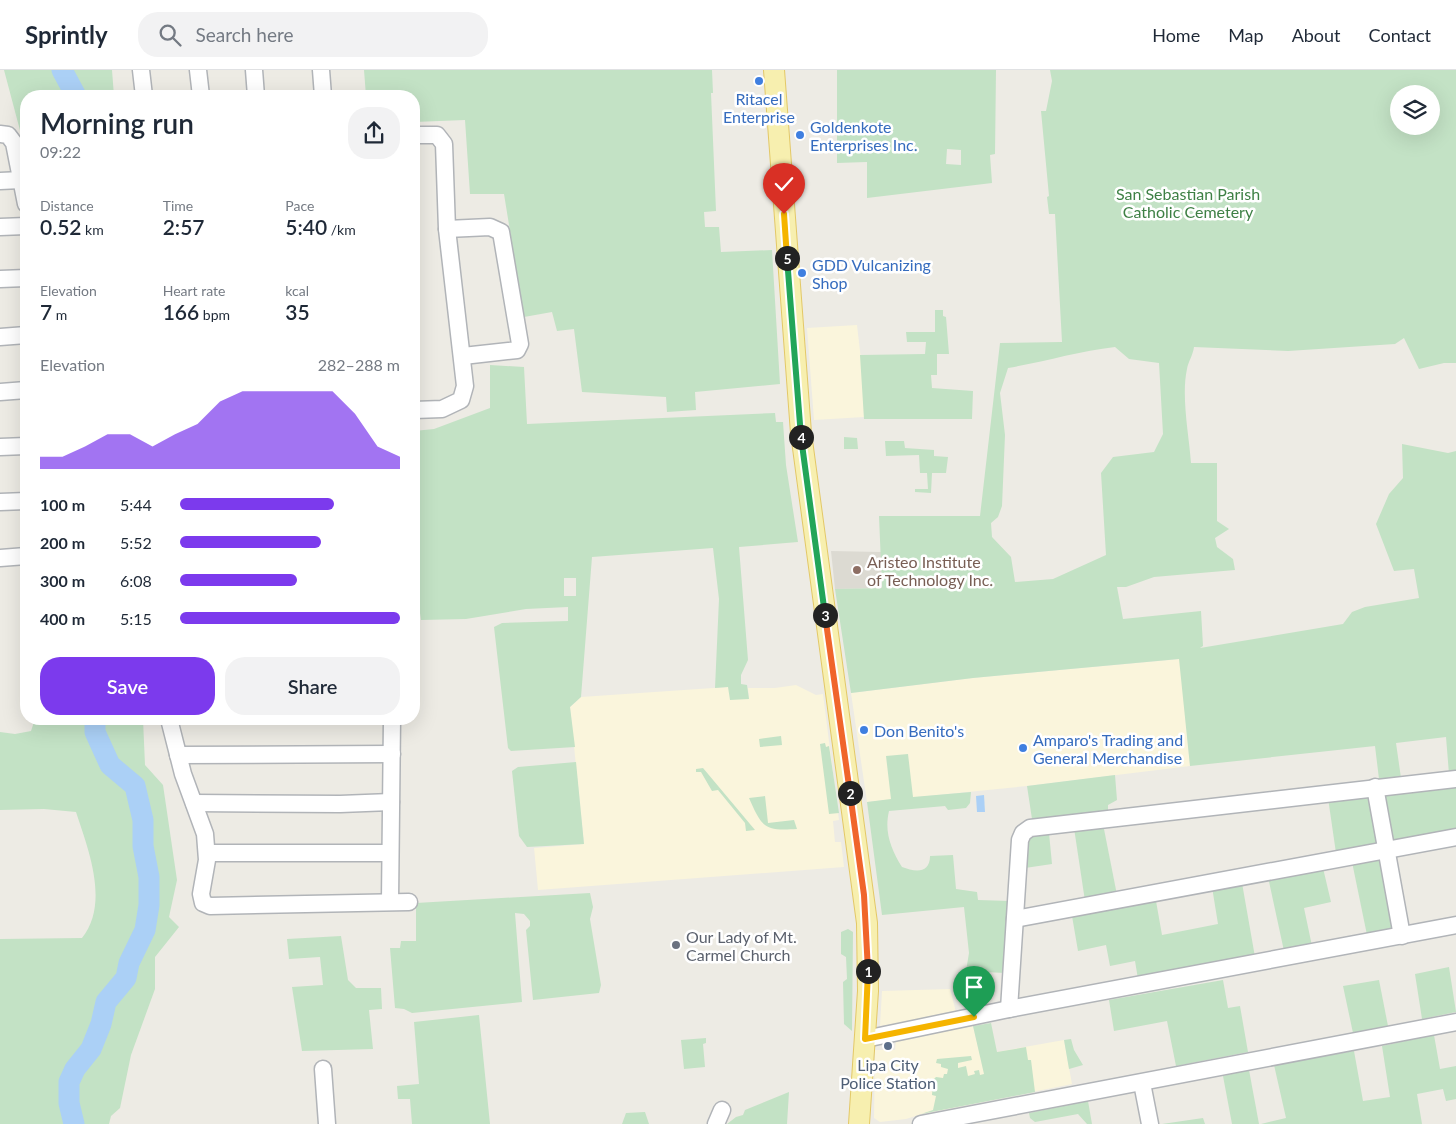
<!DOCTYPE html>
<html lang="en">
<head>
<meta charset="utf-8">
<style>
  :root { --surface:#fff; --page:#f2f2f3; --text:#1f2937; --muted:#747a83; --line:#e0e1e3; --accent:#7c3aed }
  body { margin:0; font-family:Lato,sans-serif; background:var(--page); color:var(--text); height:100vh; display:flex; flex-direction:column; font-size:19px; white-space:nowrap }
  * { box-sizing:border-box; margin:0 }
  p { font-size:16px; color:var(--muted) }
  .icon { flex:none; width:28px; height:28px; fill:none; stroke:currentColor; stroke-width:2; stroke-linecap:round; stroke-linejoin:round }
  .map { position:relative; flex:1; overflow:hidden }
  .sheet { position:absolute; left:20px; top:20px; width:400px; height:635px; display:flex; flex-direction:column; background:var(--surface); border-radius:20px; box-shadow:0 5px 20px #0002 }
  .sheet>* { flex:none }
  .buttons { position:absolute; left:1390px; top:15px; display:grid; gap:10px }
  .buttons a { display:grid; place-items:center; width:50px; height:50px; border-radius:50%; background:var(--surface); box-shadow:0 5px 20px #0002; font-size:25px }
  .pin { position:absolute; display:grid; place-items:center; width:42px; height:42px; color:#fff; margin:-51px -21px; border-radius:50% 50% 50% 0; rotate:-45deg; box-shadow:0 0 5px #0007 }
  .pin .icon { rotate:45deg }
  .km { position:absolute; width:25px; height:25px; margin:-12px; border-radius:50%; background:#222; color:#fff; font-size:14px; line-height:25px; text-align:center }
  .round { display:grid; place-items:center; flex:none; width:52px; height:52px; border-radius:20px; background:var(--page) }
  .summary { display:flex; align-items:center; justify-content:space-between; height:85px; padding:0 20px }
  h1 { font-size:28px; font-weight:600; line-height:38px }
  .figures { display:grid; grid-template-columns:repeat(3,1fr); gap:8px; height:85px; padding:5px 20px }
  .figures div { display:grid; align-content:center }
  .figures b { font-size:21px; font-weight:600 }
  .figures small { font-size:14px; font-weight:400 }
  .figures p { font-size:14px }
  .chart { height:140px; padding:10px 20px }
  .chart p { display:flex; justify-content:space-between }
  .chart svg { width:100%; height:90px; margin-top:5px; fill:var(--accent); opacity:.7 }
  .action { display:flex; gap:10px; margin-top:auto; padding:10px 20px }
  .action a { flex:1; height:58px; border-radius:20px; background:var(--accent); color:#fff; font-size:20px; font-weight:600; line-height:58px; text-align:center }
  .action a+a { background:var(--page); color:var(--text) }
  ul { padding:0 20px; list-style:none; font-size:16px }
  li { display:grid; grid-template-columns:80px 60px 1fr; align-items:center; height:38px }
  li i { height:12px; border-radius:6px; background:var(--accent) }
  header { display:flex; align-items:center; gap:30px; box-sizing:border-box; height:70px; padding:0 25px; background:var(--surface); border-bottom:1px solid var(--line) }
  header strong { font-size:24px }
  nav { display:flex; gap:28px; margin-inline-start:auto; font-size:18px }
  .search { width:350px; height:45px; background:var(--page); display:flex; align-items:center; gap:12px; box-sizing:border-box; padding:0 18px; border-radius:20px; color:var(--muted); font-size:19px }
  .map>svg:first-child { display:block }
  .commercial { fill:#faf5dc }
  .education { fill:#dcdad2 }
  .green { fill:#c3e2c5; fill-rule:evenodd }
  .water { fill:#abd0f6 }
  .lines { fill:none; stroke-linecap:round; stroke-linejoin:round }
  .river { stroke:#abd0f6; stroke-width:21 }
  .minor-casing { stroke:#b1b4b8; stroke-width:19 }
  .major-casing { stroke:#e3c867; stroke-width:22 }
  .minor { stroke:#fff; stroke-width:16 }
  .major { stroke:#f7efaf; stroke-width:20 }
  .split-1-casing { stroke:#fff; stroke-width:10 }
  .split-2-casing { stroke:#fff; stroke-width:10 }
  .split-3-casing { stroke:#fff; stroke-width:10 }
  .split-4-casing { stroke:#fff; stroke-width:10 }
  .split-5-casing { stroke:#fff; stroke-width:10 }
  .split-6-casing { stroke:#fff; stroke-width:10 }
  .split-1 { stroke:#f5b400; stroke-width:6 }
  .split-2 { stroke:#f0652b; stroke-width:6 }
  .split-3 { stroke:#f0652b; stroke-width:6 }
  .split-4 { stroke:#22a559; stroke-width:6 }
  .split-5 { stroke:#22a559; stroke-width:6 }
  .split-6 { stroke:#f5b400; stroke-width:6 }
  .shop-dot { fill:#3f7fe0; stroke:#fff; stroke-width:2 }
  .education-dot { fill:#8d6e63; stroke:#fff; stroke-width:2 }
  .worship-dot { fill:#6b7280; stroke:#fff; stroke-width:2 }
  .service-dot { fill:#5c6f8a; stroke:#fff; stroke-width:2 }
  .labels { text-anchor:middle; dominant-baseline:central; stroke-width:5; stroke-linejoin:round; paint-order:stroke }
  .shop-label { font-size:16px; fill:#366cbe; stroke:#fff; text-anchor:start }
  .park-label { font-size:16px; fill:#3e8045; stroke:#fff }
  .education-label { font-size:16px; fill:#785e54; stroke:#fff; text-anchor:start }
  .worship-label { font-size:16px; fill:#5b616d; stroke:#fff; text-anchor:start }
  .service-label { font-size:16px; fill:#4e5e75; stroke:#fff }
</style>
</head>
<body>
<header>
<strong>Sprintly</strong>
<div class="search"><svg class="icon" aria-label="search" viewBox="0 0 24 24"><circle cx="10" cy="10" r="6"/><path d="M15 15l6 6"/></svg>Search here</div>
<nav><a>Home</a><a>Map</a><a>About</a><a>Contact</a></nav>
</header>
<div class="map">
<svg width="1456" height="1054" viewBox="0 0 1456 1054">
  <rect width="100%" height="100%" fill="#edebe4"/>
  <g class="commercial">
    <polygon points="857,255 863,307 864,347 814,350 807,258"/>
    <polygon points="1180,589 1190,696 1027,716 867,732 851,623 973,608"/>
    <polygon points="796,615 816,625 823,624 839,750 833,751 835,772 841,772 844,797 538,820 534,778 584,774 570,637 581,627 728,617 749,629 748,618 775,618"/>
    <polygon points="950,919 956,942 925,950 880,956 882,921"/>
    <polygon points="973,956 980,985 1064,970 1072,1014 922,1044 906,1049 880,1052 874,1048 875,980 895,980 896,970"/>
  </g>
  <polygon class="education" points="831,481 881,482 882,518 835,519"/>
  <g class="green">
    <polygon points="4,0 112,0 114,26 26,26 26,83"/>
    <polygon points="364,0 712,0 713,23 711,23 716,141 704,142 705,157 719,157 721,182 772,180 780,314 695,322 696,340 667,342 666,327 582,322 574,259 557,261 552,242 524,247 504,124 470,124 465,50 414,52 414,26 366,26"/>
    <path d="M837 0H996L995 84 990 85 992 113 867 128V92L837 93ZM947 79 961 80V95L946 94Z"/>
    <path d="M1050 0H1456V293H1444L1419 299 1404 268 1395 274 1288 281 1194 277C1193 285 1188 292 1187 299 1181 326 1189 365 1191 393H1217V451L1229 459 1215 468 1217 477 1233 489 1235 500 1154 507 1126 517H1117L1123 549 1201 541 1203 576 1200 578 1343 554 1352 542 1365 537 1419 528 1414 499 1394 501 1376 454 1389 424 1403 408 1402 374 1448 383 1456 381V703L1449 704 1446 667 1396 673 1401 708 1382 711 1379 709 1375 676 1190 696 1179 589 973 608 851 623 835 519 882 518 879 446H980L1000 273 1062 272 1055 144H1049L1047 127 1049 126 1041 41H1046L1052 11ZM1399 24H1431V56H1399ZM1115 277 1129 289 1159 293 1163 364 1154 382 1113 387 1101 403 1106 485 1053 509 1015 512 1011 487 992 467 991 453 998 447 1002 436 1005 365 1000 323 1008 298C1044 292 1079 281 1115 277Z"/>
    <polygon points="935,240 943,240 943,246 946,247 949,284 937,284 937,305 931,305 932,318 973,321 972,349 864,349 860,285 925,284 926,272 907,272 906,262 935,262"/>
    <path d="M490 295 524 297 527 354 775 343 776 352H783L786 395 798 472 739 477 748 590 741 605V614L747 615 749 629 730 630 728 617 715 618 719 529 713 478 592 487 581 627 570 637 575 677 511 681 508 678 494 557 502 553 568 551V537L526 539 466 549 421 550 414 501V361L434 359 490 338ZM564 508H576V526H564Z"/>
    <polygon points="844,367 857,368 858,379 844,379"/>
    <polygon points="885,371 904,371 905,378 934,380 934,386 948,387 946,403 932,403 931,423 915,422 915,419 928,419 927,403 920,403 919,385 886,386"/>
    <path d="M35 649H143L145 695 163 715 177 810 169 847 179 857 155 887V919L131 985 120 1038 111 1046 109 1054H0V869L82 868C110 833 88 779 76 742L44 739 0 740V662L15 664 31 661Z"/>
    <polygon points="781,666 782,675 760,677 759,669"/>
    <polygon points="825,673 826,677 829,676 839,743 829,744 820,674"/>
    <path d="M908 684 913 727 971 722 970 733 966 738 948 740 945 736 889 741C884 762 891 779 902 797 915 802 930 804 930 786L953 785 956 819 977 822 978 830 1010 831 1005 903 966 901 969 883 964 837 882 845 867 732 891 729 886 686Z"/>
    <polygon points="576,692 584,774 527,777 519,766 512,701 518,697"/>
    <polygon points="703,698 755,760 746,761 745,753 718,720 712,721 701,702 696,702 696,699"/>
    <polygon points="1115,705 1117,730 1108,735 1108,742 1032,749 1027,716"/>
    <polygon points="1456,714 1456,760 1393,772 1384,724"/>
    <polygon points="1369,723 1379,774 1336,783 1328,728"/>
    <path d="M765 726 768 753 794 750 797 759C765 761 762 758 749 728Z"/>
    <polygon points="1103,754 1117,825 1085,831 1074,758"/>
    <polygon points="1049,763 1052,794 1025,798 1029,766"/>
    <polygon points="1375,788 1381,790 1393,859 1367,865 1352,792"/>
    <polygon points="1323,798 1331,832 1304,838 1312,876 1284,881 1268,807"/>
    <polygon points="1242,813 1255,887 1138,909 1135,891 1110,896 1106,875 1078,881 1072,846 1156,831 1162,865 1218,854 1212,817"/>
    <polygon points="590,823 593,837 590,849 601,915 599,923 533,930 526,860 530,856 530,851 524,844 515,843 522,932 412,943 404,939 395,938 390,878 400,878 401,871 416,871 416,833"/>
    <polygon points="848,859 853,862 852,961 844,954 843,912 847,909 846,887 841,884 841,862"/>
    <polygon points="341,866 348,910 356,918 381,918 382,939 369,940 373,979 302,981 292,917 323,915 320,887 289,889 287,869"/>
    <polygon points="1449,897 1456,942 1422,949 1415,904"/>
    <polygon points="1223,910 1228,938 1240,936 1248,982 1176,996 1167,951 1114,961 1109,930"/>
    <polygon points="1379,910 1388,956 1353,963 1343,916"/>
    <polygon points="479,945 490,1054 412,1054 410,1029 398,1029 397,1016 419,1014 414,952"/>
    <polygon points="991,953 997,982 1026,977 1028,990 1031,990 1035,1022 921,1044 933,1040 936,1026 932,1025 933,1010 936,1007 943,1008 944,1004 947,1004 948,999 941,997 941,994 936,993 937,989 971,986 972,990 958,993 958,998 966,996 968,1006 975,1004 974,1001 979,1000 980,1005 984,1004 973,956"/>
    <polygon points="1434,965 1440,999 1456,996 1456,1029 1446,1031 1443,1019 1417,1024 1422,1054 1261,1054 1286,1048 1274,995 1354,981 1363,1031 1390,1027 1382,976"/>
    <polygon points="706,968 706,973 703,974 705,997 684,999 681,970"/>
    <polygon points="1071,969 1074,980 1083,995 1069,999 1064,970"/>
    <polygon points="1249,1000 1259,1054 1232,1054 1223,1006"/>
    <polygon points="789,1022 787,1054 727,1054 736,1047 743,1045 745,1040"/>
    <polygon points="1088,1031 1092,1054 1087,1054 1078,1044 1035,1052 1030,1048 1029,1043"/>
    <polygon points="645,1042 649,1054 622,1054 626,1043"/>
    <polygon points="1203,1048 1205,1054 1162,1054"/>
  </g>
  <polygon class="water" points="984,725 985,742 977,742 976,726"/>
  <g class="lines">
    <g class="river">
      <polyline points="62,0 76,26"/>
      <polyline points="74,1054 69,1033 69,1012 75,999 91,979 101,954 106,932 126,908 129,893 145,860 149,835 149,807 143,776 143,750 135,716 110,695 95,662 95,649"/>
    </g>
    <defs>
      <g id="minor">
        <polyline points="141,0 144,26"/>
        <polyline points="198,0 201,26"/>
        <polyline points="254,0 256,26"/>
        <polyline points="321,0 323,26"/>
        <polyline points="0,64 8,65 14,73 26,134"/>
        <polyline points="414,65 437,65 444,74 447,159 465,316 461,330 442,339 414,340"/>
        <polyline points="0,111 21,110"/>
        <polyline points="0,157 26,156"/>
        <polyline points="447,159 490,157 501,162 520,274 517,280 463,286"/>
        <polyline points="0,209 26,208"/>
        <polyline points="0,267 26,265"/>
        <polyline points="0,322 26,320"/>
        <polyline points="0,377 26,376"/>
        <polyline points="0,432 26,431"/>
        <polyline points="0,488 26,486"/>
        <polyline points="169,649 183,704 205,764 207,790 201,824 203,833 210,836 409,832"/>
        <polyline points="178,685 392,684"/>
        <polyline points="1375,717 1402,866"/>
        <polyline points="194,733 340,734 391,732"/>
        <polyline points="207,783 389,783"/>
        <polyline points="390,831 392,649"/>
        <polyline points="1015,849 1456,767"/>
        <polyline points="1009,939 1020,770 1023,763 1030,758 1456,709"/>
        <polyline points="865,969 1009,939 1456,855"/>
        <polyline points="323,999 327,1054"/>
        <polyline points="1142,1013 1150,1054"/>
        <polyline points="716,1054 722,1040"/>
        <polyline points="921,1054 1456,952"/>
      </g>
      <polyline id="major" points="774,0 801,363 867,853 868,921 859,1054"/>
    </defs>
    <use href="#minor" class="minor-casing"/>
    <use href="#major" class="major-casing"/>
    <use href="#minor" class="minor"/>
    <use href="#major" class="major"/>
  </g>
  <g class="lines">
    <defs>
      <polyline id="split-1" points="868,901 865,969 974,947"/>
      <polyline id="split-2" points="850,723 864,825 868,901"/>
      <polyline id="split-3" points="825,545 850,723"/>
      <polyline id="split-4" points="801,367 825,545"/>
      <polyline id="split-5" points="787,188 801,367"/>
      <polyline id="split-6" points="784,144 787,188"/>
    </defs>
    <use href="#split-1" class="split-1-casing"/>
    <use href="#split-2" class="split-2-casing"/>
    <use href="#split-3" class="split-3-casing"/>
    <use href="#split-4" class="split-4-casing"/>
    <use href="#split-5" class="split-5-casing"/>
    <use href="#split-6" class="split-6-casing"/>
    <use href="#split-1" class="split-1"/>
    <use href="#split-2" class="split-2"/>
    <use href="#split-3" class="split-3"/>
    <use href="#split-4" class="split-4"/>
    <use href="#split-5" class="split-5"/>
    <use href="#split-6" class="split-6"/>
  </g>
  <g class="shop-dot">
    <circle cx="759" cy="11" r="5"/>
    <circle cx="800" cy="65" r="5"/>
    <circle cx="802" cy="203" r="5"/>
    <circle cx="864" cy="660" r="5"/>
    <circle cx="1023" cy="678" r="5"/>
  </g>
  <circle class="education-dot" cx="857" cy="500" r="5"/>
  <circle class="worship-dot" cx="676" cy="875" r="5"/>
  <circle class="service-dot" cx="888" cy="976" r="5"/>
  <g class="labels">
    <g class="shop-label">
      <text x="759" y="28" text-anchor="middle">Ritacel<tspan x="759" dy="18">Enterprise</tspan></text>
      <text x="810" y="56">Goldenkote<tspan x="810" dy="18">Enterprises Inc.</tspan></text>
      <text x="812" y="194">GDD Vulcanizing<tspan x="812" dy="18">Shop</tspan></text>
      <text x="874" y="660">Don Benito's</text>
      <text x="1033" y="669">Amparo's Trading and<tspan x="1033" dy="18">General Merchandise</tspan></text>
    </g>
    <g class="park-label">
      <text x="1188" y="123">San Sebastian Parish<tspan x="1188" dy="18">Catholic Cemetery</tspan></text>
    </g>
    <g class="education-label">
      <text x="867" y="491">Aristeo Institute<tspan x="867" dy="18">of Technology Inc.</tspan></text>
    </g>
    <g class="worship-label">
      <text x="686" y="866">Our Lady of Mt.<tspan x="686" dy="18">Carmel Church</tspan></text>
    </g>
    <g class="service-label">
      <text x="888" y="994">Lipa City<tspan x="888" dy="18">Police Station</tspan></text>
    </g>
  </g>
</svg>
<div class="buttons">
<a><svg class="icon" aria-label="layers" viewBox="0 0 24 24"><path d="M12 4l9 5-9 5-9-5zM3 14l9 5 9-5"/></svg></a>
</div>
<div class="pin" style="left:974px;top:947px;background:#1e9e55"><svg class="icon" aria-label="arrive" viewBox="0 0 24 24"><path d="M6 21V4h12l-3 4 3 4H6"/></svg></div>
<div class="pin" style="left:784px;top:144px;background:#d93025"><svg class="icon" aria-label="check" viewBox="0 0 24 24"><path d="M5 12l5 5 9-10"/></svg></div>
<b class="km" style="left:868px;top:901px">1</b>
<b class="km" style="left:850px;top:723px">2</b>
<b class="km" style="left:825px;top:545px">3</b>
<b class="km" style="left:801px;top:367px">4</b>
<b class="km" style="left:787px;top:188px">5</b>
<section class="sheet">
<div class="summary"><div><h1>Morning run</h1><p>09:22</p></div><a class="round"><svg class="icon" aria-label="share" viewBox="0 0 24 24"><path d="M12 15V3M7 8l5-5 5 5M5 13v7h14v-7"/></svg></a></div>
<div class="figures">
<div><p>Distance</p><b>0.52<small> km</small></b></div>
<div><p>Time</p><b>2:57</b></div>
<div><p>Pace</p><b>5:40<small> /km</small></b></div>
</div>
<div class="figures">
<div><p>Elevation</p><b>7<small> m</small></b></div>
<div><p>Heart rate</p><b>166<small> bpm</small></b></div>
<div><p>kcal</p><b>35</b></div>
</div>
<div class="chart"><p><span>Elevation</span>282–288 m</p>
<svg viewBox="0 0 160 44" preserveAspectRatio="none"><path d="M0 44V38L10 38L20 33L30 27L40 27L50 33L60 27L70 22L80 11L90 6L100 6L110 6L120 6L130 6L140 17L150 33L160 38V44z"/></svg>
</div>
<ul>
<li><b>100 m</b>5:44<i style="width:70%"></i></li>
<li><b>200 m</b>5:52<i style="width:64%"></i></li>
<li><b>300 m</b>6:08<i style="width:53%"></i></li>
<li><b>400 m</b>5:15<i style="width:100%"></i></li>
</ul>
<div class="action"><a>Save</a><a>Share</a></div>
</section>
</div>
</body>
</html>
